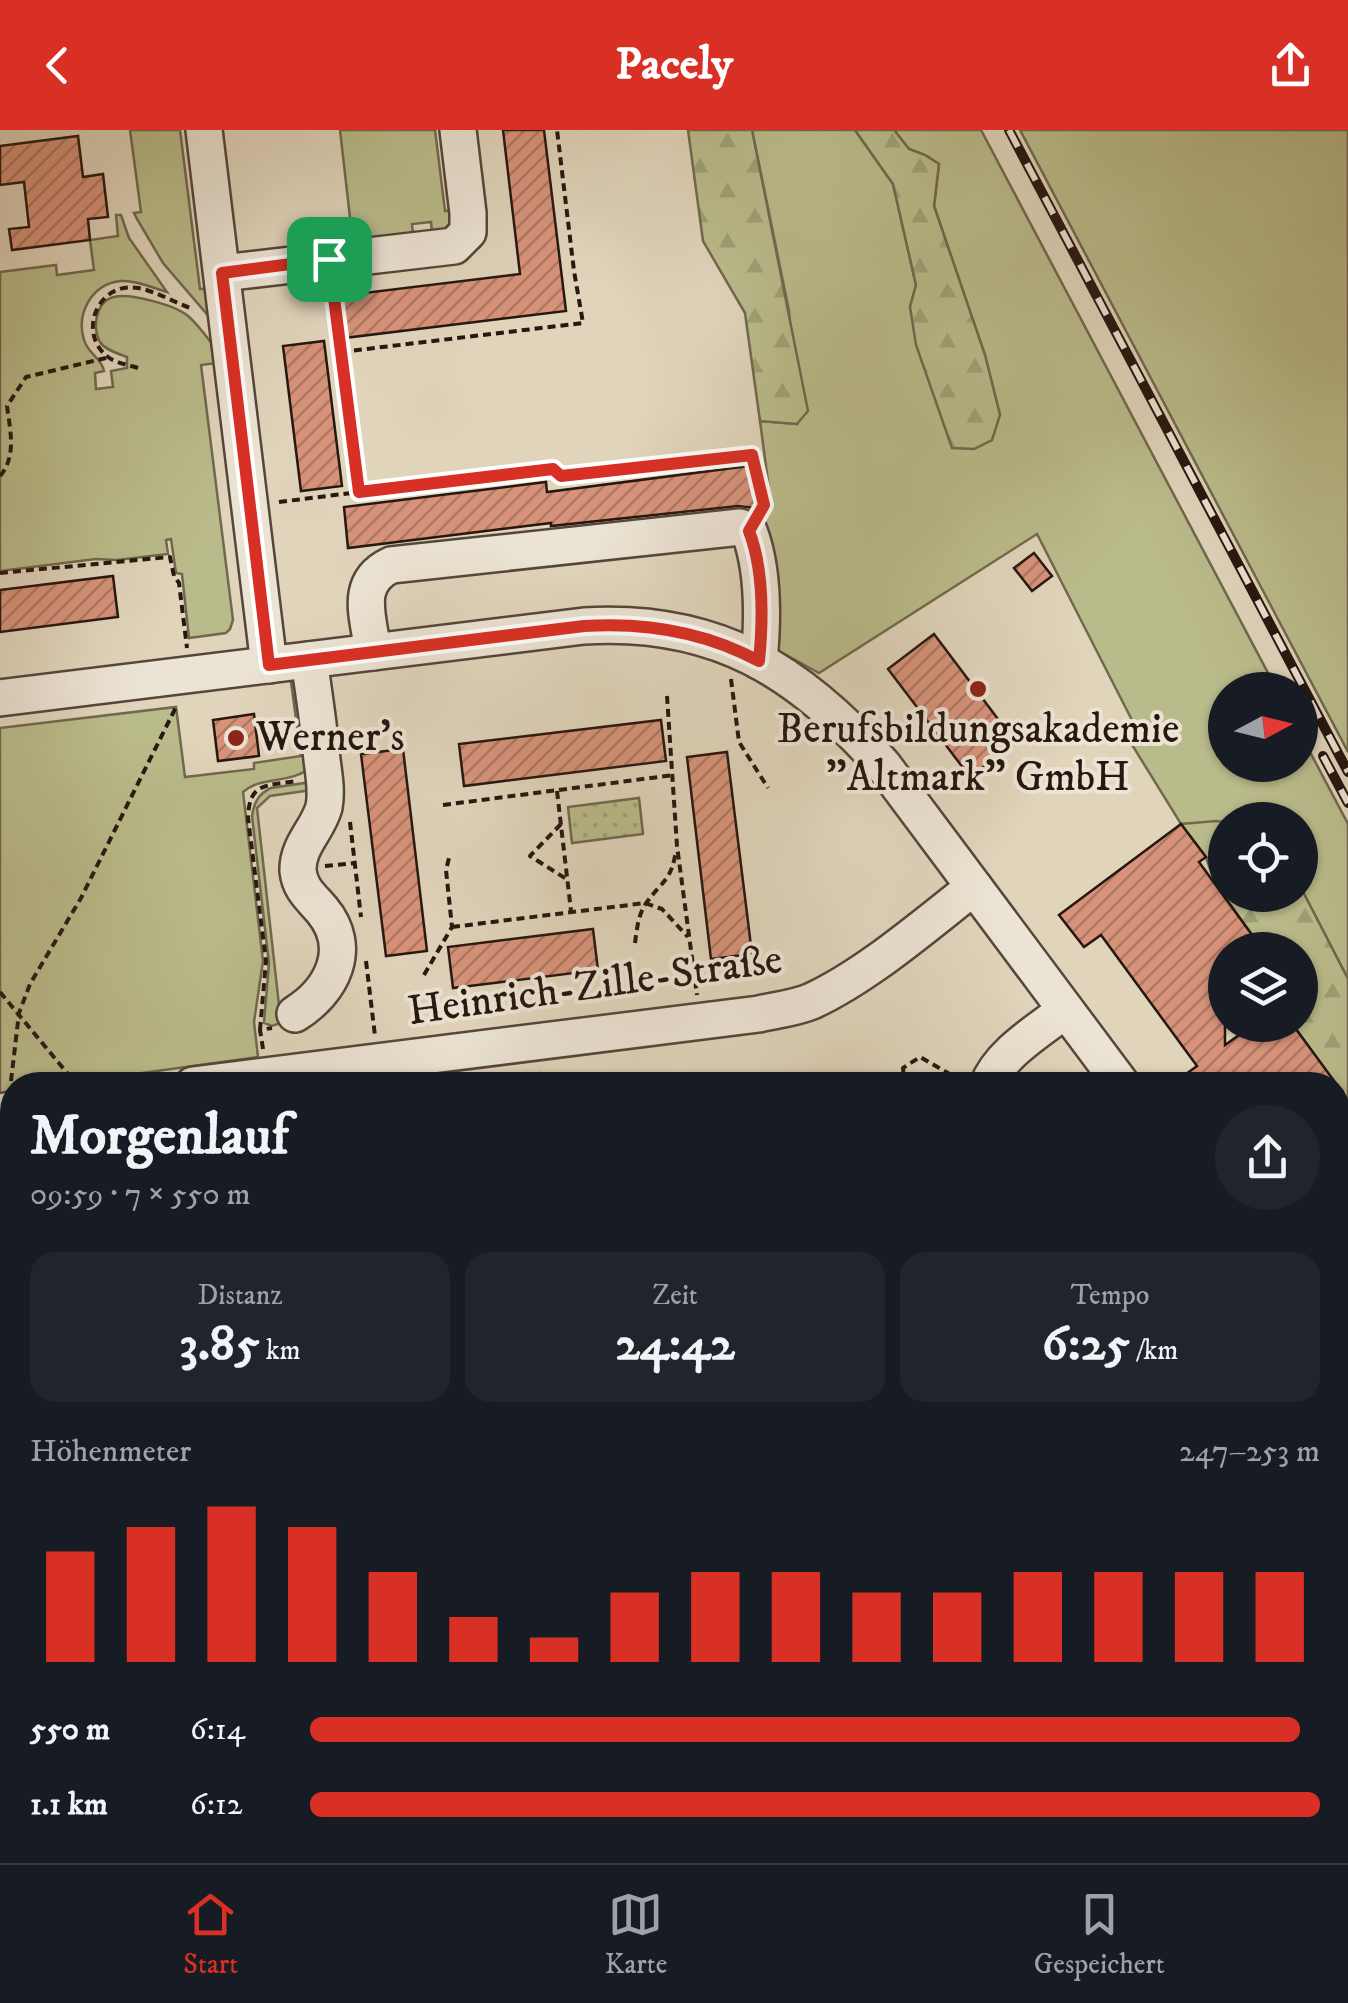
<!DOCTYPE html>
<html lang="de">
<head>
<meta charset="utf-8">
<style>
  :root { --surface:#171b24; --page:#20242c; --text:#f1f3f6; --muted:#9ea1a6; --line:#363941; --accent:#d93025 }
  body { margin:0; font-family:"IM FELL DW Pica",serif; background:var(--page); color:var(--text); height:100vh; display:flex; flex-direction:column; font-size:38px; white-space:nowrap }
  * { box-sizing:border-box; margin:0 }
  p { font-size:32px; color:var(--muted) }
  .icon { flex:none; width:55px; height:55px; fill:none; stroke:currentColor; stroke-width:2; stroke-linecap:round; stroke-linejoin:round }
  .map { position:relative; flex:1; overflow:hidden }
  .panel { position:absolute; left:0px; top:942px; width:1350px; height:792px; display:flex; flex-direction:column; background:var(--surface); border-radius:40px 40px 0 0; box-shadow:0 2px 8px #0004 }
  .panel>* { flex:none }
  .needle { width:65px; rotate:83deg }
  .tools { position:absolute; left:1208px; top:542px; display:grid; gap:20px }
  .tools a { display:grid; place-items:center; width:110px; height:110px; border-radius:50%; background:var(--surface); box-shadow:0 2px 8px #0004; font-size:50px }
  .pin { position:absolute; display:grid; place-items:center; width:85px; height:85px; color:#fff; margin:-42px; border-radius:20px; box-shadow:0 5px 15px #0006 }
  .round { display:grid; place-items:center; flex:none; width:105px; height:105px; border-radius:52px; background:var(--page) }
  .headline { display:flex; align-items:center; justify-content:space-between; height:170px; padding:0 30px }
  h1 { font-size:55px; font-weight:700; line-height:75px }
  .metrics { display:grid; grid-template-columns:repeat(3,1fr); gap:15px; height:170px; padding:10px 30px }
  .metrics div { display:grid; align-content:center; border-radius:25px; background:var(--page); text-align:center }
  .metrics b { font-size:50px; font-weight:700 }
  .metrics small { font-size:28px; font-weight:400 }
  .metrics p { font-size:28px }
  .chart { height:280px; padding:20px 30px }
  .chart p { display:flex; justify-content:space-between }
  .chart svg { width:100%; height:180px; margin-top:10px; stroke:var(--accent); stroke-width:6 }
  ul { padding:0 30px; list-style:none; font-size:32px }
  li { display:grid; grid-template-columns:160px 120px 1fr; align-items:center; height:75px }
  li i { height:25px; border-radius:12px; background:var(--accent) }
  header { display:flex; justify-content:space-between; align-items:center; height:130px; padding:0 30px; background:var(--accent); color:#fff; font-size:45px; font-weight:700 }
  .tab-bar { display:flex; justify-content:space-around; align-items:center; height:140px; border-top:2px solid var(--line); background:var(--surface); font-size:28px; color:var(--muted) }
  .tab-bar a { display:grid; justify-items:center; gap:5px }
  .tab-bar .on { color:var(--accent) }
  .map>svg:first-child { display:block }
  .grass { fill:#babb8b; stroke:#70694e; stroke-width:2.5 }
  .forest { fill:url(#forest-firs); stroke:#70694e; stroke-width:2.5 }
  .park { fill:url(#park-dots); stroke:#70694e; stroke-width:2.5 }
  .building { fill:url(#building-hatch); stroke:#271710; stroke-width:2.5 }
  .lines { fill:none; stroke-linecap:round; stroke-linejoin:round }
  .minor-casing { stroke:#55463b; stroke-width:40 }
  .path { stroke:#271710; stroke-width:4; stroke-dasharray:8 5; stroke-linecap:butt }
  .minor { stroke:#ebe3d3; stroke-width:35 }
  .rail-casing { stroke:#271710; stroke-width:10 }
  .rail { stroke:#ebe3d3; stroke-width:6; stroke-dasharray:19; stroke-linecap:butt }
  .route-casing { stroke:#fff; stroke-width:20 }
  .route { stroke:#d93025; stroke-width:12 }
  .poi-dot { fill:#8f2418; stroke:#ebe3d3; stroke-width:4 }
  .labels { text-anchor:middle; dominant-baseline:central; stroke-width:8; stroke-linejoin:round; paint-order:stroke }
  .poi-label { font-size:42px; fill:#271710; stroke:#ebe3d3 }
  .street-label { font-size:42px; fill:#271710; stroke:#ebe3d3 }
</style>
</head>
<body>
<header><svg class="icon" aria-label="back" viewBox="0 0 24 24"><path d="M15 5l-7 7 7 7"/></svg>Pacely<svg class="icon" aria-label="share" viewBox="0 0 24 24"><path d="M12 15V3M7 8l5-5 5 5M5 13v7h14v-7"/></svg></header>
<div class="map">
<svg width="1348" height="1733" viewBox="0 0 1348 1733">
  <defs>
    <pattern id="forest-firs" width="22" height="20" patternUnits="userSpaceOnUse" patternTransform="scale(2.5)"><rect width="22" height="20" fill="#babb8b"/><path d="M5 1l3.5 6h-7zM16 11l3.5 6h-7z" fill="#a0a077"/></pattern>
    <pattern id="park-dots" width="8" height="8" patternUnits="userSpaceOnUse" patternTransform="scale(2.5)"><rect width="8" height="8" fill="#babb8b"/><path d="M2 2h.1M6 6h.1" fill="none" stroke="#a0a077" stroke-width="1.8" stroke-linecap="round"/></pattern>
    <pattern id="building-hatch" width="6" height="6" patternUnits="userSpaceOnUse" patternTransform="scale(2.5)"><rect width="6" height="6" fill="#d7937a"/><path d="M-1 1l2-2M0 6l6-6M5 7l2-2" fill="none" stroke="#ae7763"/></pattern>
  </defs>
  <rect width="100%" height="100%" fill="#e0d4bb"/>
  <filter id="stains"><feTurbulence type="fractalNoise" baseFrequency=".002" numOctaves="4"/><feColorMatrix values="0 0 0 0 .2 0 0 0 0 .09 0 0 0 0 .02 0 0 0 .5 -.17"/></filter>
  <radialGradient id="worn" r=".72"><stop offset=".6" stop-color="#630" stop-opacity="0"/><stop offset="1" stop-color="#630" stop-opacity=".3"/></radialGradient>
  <g class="grass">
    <polygon points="130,0 180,0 200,159 214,158 212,190 163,133 137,89 134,83 141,82"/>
    <polygon points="340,0 435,0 445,81 461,79 461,89 433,113 431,92 412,94 414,113 339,115 336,107 352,105"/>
    <polygon points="752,0 855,0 893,54 916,155 910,177 1000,285 985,225 934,76 939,34 925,25 909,19 894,0 981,0 1277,560 1225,560 1225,635 1300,635 1300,603 1348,694 1348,849 1300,756 1300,690 1225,690 1225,692 1181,694 1126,605 1136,598 1037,404 819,543 777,520 757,395 771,374 760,291 797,294 789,181"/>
    <polygon points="1020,0 1348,0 1348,622"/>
    <path d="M116 85H121L129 108 167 162C153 158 136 150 121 151 91 154 76 184 84 210 88 224 101 227 104 241L95 243 96 259 113 257 111 241 127 238V227C119 224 105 220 100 212 92 197 96 171 114 167 130 163 175 175 188 186 201 197 212 215 223 228L224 232 201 235 233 490 230 499 226 503 189 508 182 444 176 443 171 409 166 410 168 424 117 430 96 429 0 441V142L56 135 57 145 94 140 90 110 118 106Z"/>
    <path d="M303 551 312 636C292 655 262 645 243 662L263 831 254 892 258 927 56 955H12V961L0 964V598L176 577 185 647 254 639V633L301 626 291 552Z"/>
    <path d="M318 651 319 659 270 666 257 678 281 893 272 896 264 893 269 833 252 686C254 673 258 664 271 658Z"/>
    <polygon points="12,1014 12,1260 0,1168 0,1016"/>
  </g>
  <g class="forest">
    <polygon points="688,0 752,0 808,281 797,294 760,291 745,183 703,111"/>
    <polygon points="855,0 894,0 909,19 925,25 939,34 934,76 985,225 1000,285 992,310 974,319 952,318 916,215 910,177 916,155 893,54"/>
    <polygon points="1216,691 1225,692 1225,765 1300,765 1300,756 1348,849 1348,970 1293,895 1300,895 1300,820 1263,820 1215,753 1206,727 1181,694"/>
  </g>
  <polygon class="park" points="639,668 643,704 572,713 568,677"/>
  <g class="building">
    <polygon points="503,0 544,0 566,181 344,208 339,166 520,144"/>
    <polygon points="78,6 83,47 103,44 108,87 88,89 90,110 12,120 9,99 29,97 24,52 0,55 0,16"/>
    <polygon points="324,211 342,356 301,361 283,216"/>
    <polygon points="749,336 755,378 738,376 551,396 551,393 348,418 344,377 546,352 547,362"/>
    <polygon points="1034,423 1052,446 1032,461 1014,438"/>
    <polygon points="113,446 118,487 0,502 0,460"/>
    <polygon points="934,504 1016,613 970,647 888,539"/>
    <polygon points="254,584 259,626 218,631 213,590"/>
    <polygon points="661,590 666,631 464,656 459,614"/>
    <polygon points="403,619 427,821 386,826 361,624"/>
    <polygon points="727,622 752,824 711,829 687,627"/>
    <polygon points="1181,694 1206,727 1199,732 1263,820 1225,820 1225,915 1253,895 1293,895 1337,955 1171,955 1197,936 1101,805 1084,817 1059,785"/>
    <polygon points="593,799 598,840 453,858 448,817"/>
  </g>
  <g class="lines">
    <defs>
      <g id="minor">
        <polyline points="204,0 269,535"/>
        <polyline points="222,143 454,116 468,102 468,83 458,0"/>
        <path d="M373 522C369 488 353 453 391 435L740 397 749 401C764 440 763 490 759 531"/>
        <path d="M0 568 584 496C715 488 799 540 883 635L1122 955"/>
        <path d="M295 884C332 861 354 818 322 780 311 767 300 759 298 741 297 715 318 700 324 677 327 662 324 645 322 630 319 597 314 563 309 530"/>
        <path d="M193 955 759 884C776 880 796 878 812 871 868 845 925 795 974 757"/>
        <path d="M988 955C1000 923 1039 901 1064 881"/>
        <polyline points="0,982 12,980"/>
        <polyline points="1338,1235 1348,1249"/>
        <polyline points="1348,1377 1340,1387 1348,1474"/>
        <polyline points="0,1388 12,1391"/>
        <polyline points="0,1622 12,1631"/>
        <polyline points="129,1722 142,1733"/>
      </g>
    </defs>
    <use href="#minor" class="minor-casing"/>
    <g class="path">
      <polyline points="341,222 583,193 574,141 557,0"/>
      <path d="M138 238C129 235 116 233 108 227 77 204 97 151 138 158 155 161 174 172 190 178"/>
      <path d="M0 346C17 326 10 300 7 276L26 247 106 228"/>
      <polyline points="359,362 553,339 561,347 752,325 764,375"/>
      <polyline points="279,372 359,362 333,159"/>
      <polyline points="0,443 170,427 174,446 179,453 187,518"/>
      <polyline points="731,549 739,612 768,658"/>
      <polyline points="667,566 677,716 697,865"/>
      <polyline points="557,661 571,781"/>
      <polyline points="443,675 674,645"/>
      <polyline points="350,692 361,787"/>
      <polyline points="561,694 530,726 568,750"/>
      <polyline points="325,736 355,733"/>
      <polyline points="452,797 645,773 662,779 688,807"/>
      <path d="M635 813C637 799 638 784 647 772 663 750 671 751 676 721"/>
      <polyline points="366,831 375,906"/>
      <polyline points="424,845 452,797 446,740 450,724"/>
      <polyline points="0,862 77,955"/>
      <path d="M260 900 266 831 248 688C249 652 266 656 296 651"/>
      <polyline points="263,919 260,900 272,898"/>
      <polyline points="538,942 540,955"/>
      <polyline points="11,951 19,883 30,854 81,768 177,575"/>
      <polyline points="905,955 903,938 920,927 962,951"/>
      <polyline points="0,1164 12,1269"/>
      <polyline points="1338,1525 1343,1567 1338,1575"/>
      <polyline points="0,1530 12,1540"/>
      <polyline points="0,1537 12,1519"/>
      <polyline points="1338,1640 1346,1709"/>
      <polyline points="249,1722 253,1726 320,1730 370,1722"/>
      <polyline points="571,1722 603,1733"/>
      <polyline points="614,1722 620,1733"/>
      <polyline points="695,1722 697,1733"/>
      <polyline points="1214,1722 1216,1726 1243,1722"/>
      <polyline points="0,1730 9,1719"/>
      <polyline points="482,1733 498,1722"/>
      <polyline points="992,1733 1083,1722"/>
    </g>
    <use href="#minor" class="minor"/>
    <defs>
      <g id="rail">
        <polyline points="1009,0 1348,642"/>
        <polyline points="1323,626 1348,673"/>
      </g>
    </defs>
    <use href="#rail" class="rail-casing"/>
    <use href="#rail" class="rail"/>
  </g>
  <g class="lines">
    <defs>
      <path id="route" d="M329 129 359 362 553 339 561 346 752 325 764 375 749 401C764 440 763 491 759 531 705 502 645 492 584 496L269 535 222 143Z"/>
    </defs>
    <use href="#route" class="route-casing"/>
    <use href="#route" class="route"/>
  </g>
  <g class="poi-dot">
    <circle cx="978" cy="559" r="10"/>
    <circle cx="236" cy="608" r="10"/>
  </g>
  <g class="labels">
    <g class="poi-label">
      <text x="978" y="600">Berufsbildungsakademie<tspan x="978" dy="48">"Altmark" GmbH</tspan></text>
      <text x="256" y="608" text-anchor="start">Werner's</text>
    </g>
    <g class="street-label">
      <text transform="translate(595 856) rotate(-8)">Heinrich-Zille-Straße</text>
    </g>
  </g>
  <rect width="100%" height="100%" filter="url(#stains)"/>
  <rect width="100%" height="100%" fill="url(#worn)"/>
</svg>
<div class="tools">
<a><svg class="needle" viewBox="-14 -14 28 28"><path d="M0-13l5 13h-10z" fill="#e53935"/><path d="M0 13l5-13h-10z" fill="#9ea1a6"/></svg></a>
<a><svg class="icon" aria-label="locate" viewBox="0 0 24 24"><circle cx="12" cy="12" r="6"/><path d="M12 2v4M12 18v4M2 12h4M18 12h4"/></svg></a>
<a><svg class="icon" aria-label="layers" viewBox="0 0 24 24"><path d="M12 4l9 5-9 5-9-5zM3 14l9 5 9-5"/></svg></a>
</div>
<div class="pin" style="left:329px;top:129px;background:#1e9e55"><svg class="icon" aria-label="arrive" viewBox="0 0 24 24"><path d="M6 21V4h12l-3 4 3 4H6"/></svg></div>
<section class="panel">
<div class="headline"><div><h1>Morgenlauf</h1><p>09:59 · 7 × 550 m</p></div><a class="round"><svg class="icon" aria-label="share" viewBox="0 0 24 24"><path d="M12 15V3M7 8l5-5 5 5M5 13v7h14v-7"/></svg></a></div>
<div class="metrics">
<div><p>Distanz</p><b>3.85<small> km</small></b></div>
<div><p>Zeit</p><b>24:42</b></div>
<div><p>Tempo</p><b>6:25<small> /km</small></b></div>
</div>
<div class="chart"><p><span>Höhenmeter</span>247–253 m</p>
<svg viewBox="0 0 160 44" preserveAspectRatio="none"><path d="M5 44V17M15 44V11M25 44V6M35 44V11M45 44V22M55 44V33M65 44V38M75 44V27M85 44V22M95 44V22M105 44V27M115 44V27M125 44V22M135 44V22M145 44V22M155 44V22"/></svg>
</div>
<ul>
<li><b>550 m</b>6:14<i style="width:98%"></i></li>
<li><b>1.1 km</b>6:12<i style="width:100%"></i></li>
</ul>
</section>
</div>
<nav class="tab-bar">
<a class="on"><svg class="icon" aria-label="home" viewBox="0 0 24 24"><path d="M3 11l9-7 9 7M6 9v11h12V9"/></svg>Start</a>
<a><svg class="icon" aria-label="map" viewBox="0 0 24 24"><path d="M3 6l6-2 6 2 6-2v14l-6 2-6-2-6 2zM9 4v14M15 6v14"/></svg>Karte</a>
<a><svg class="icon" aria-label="saved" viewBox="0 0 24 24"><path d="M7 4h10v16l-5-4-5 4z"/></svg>Gespeichert</a>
</nav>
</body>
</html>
